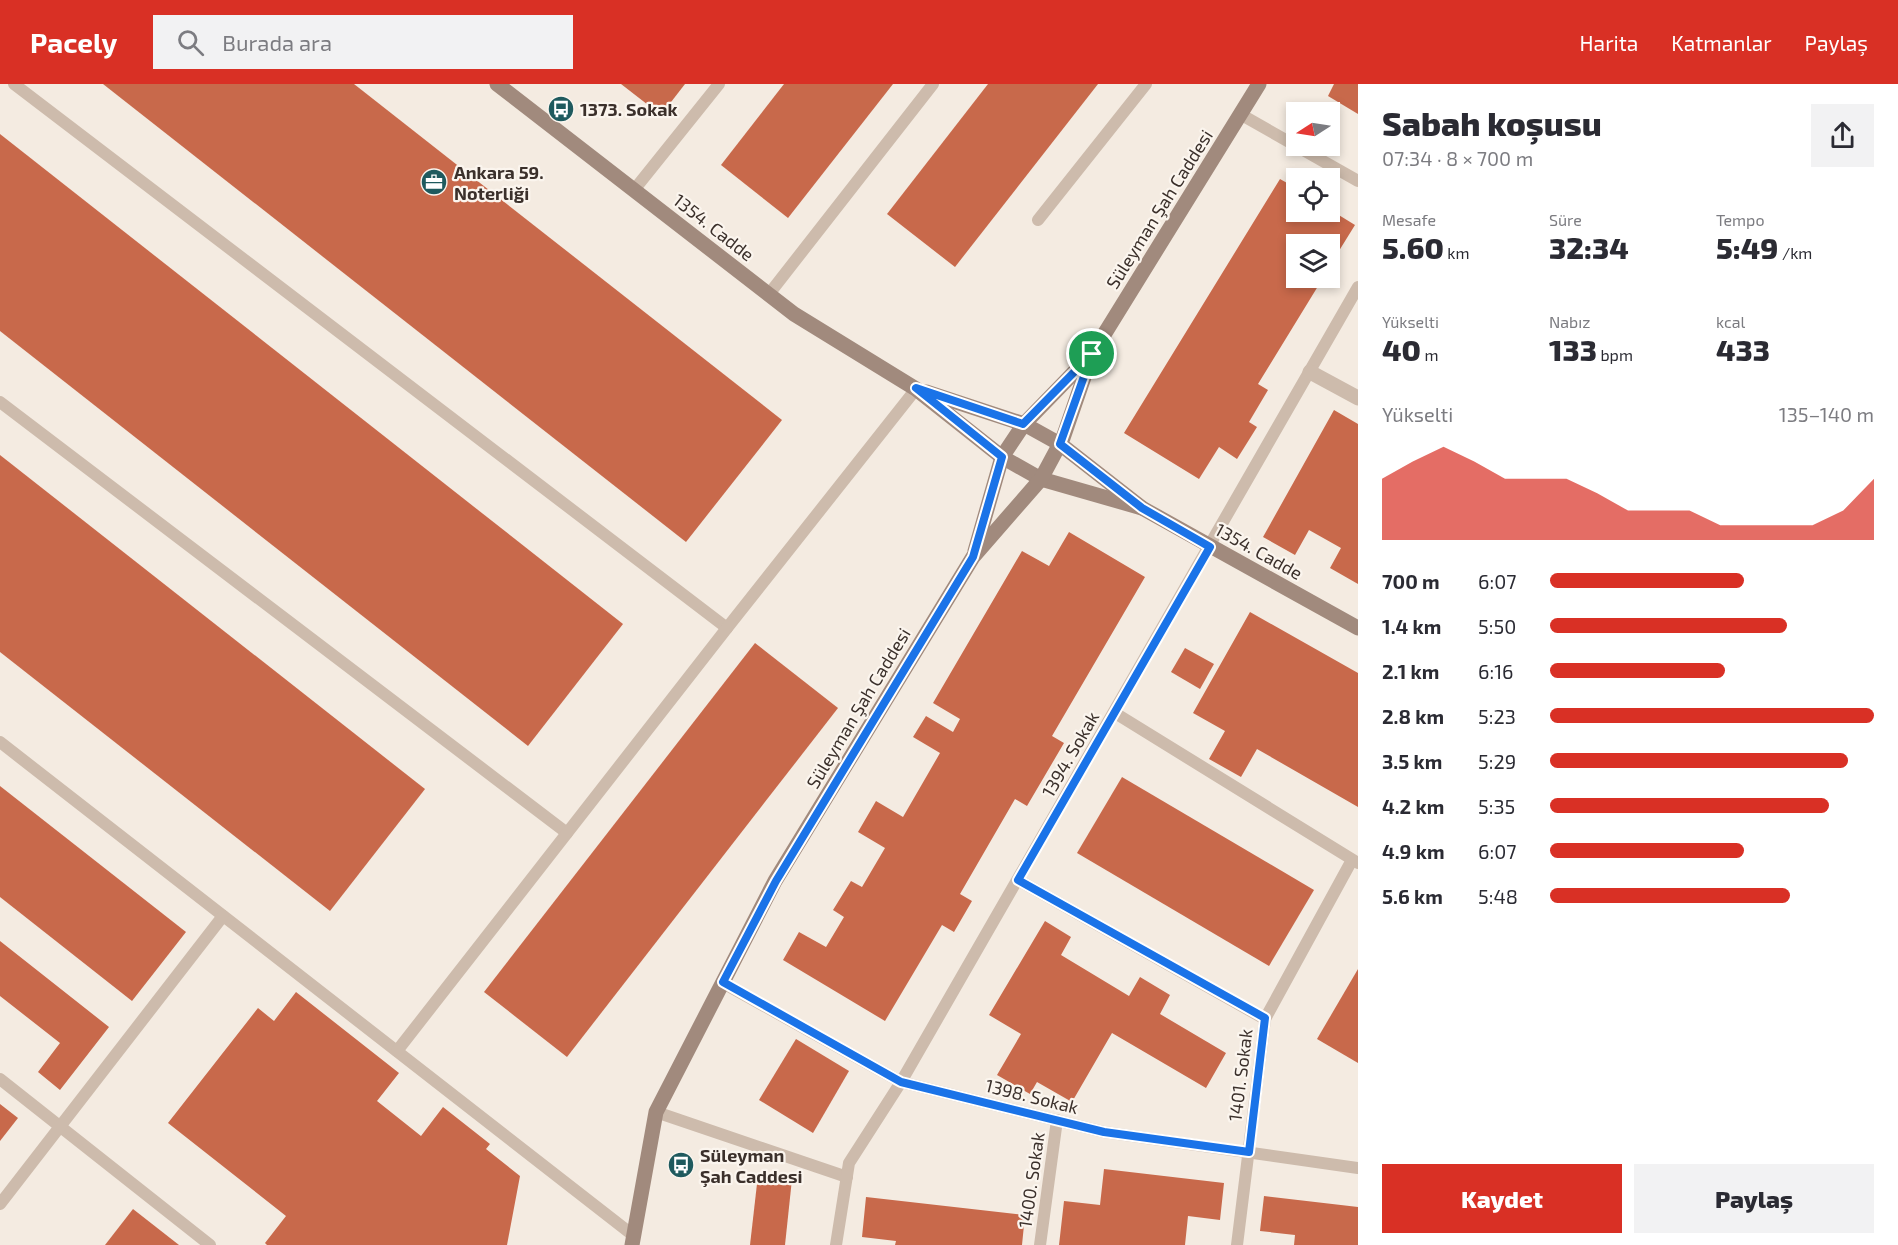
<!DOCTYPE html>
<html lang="tr">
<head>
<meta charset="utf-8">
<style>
  :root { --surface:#fff; --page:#f2f2f3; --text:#2b2b33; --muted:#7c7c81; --accent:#d93025 }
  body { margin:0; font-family:"Exo 2",sans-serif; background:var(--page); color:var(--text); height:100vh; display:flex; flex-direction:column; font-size:22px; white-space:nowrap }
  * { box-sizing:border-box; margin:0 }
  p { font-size:20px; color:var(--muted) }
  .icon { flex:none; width:33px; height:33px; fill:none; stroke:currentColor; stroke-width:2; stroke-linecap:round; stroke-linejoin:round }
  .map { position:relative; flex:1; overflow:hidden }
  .panel { display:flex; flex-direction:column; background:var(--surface); width:540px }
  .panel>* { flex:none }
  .needle { width:39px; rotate:258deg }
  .fabs { position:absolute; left:1286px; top:18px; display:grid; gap:12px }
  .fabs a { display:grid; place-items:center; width:54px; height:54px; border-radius:0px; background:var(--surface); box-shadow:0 3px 9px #0003; font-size:30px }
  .pin { position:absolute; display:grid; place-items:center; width:51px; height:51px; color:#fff; margin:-26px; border:3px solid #fff; border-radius:50%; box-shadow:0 2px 6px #0007 }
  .round { display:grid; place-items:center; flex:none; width:63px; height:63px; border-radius:0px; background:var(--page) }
  .headline { display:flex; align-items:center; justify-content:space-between; height:102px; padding:0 24px }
  h1 { font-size:33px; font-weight:800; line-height:45px }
  .metrics { display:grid; grid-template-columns:repeat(3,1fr); gap:9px; height:102px; padding:6px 24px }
  .metrics div { display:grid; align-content:center }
  .metrics b { font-size:30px; font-weight:800 }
  .metrics small { font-size:16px; font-weight:400 }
  .metrics p { font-size:16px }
  .chart { height:168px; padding:12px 24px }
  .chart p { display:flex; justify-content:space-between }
  .chart svg { width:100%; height:108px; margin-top:6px; fill:var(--accent); opacity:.7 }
  .cta { display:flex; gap:12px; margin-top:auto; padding:12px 24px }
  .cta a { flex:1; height:69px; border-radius:0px; background:var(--accent); color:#fff; font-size:24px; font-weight:800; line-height:69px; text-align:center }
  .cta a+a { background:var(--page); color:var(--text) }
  ul { padding:0 24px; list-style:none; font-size:20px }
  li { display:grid; grid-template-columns:96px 72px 1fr; align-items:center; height:45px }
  li i { height:15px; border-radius:8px; background:var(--accent) }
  header { display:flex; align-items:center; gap:36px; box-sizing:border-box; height:84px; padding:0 30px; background:var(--accent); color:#fff }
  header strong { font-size:28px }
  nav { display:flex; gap:33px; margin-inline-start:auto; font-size:21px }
  .search { width:420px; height:54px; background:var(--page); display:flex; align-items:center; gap:15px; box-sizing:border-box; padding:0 21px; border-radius:0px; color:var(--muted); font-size:22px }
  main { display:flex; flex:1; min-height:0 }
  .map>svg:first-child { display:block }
  .building { fill:#c8694b }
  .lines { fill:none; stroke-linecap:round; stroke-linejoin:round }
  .service { stroke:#cdbbac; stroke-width:12 }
  .minor { stroke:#cdbbac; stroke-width:15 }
  .secondary { stroke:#a18a7d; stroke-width:15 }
  .route-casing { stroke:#fff; stroke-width:12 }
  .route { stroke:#1a73e8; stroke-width:8 }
  .labels { text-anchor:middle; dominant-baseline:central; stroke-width:4.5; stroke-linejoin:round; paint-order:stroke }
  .poi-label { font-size:18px; font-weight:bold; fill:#3b302b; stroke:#fbf5ee; text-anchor:start }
  .street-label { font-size:18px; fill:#3b302b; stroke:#fbf5ee }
</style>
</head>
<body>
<header>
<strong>Pacely</strong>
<div class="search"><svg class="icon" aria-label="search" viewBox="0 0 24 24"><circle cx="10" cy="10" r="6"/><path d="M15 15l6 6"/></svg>Burada ara</div>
<nav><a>Harita</a><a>Katmanlar</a><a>Paylaş</a></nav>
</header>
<main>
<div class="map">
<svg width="1358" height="1161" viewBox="0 0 1358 1161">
  <rect width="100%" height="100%" fill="#f4ebe1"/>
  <g class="building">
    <polygon points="103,0 354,0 782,336 686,458"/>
    <polygon points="621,0 685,0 661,31"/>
    <polygon points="784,0 893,0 788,134 721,81"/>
    <polygon points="988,0 1098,0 955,183 887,130"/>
    <polygon points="1334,0 1358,0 1358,30 1328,12"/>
    <polygon points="0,50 623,540 528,662 0,247"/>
    <polygon points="1280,95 1296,104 1296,128 1329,128 1329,125 1355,141 1329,183 1329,160 1296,160 1296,194 1323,194 1258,300 1268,306 1249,338 1257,343 1237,375 1219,363 1199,395 1124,349"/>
    <polygon points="1334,326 1358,340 1358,500 1330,484 1341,464 1309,446 1295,471 1263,453"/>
    <polygon points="0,371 425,705 330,827 0,568"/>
    <polygon points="1069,448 1145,493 1052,652 1064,659 1027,722 1015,715 960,810 972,817 954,848 942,841 885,937 783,876 799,848 826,863 844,833 833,826 851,797 862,803 885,764 858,748 876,717 903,733 940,669 913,653 926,632 953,648 960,635 933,619 1022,467 1049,482"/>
    <polygon points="1250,528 1358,589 1358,723 1257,665 1241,693 1209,675 1225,647 1193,629"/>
    <polygon points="755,559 838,624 567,973 484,908"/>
    <polygon points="1185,564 1214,580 1200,605 1171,588"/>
    <polygon points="1122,693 1314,806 1269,882 1077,769"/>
    <polygon points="0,702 186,848 132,917 0,813"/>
    <polygon points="1045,837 1071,853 1061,871 1129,912 1140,893 1170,911 1160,930 1226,969 1206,1004 1112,949 1072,1018 1037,998 1030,1010 997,991 1021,950 989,931"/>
    <polygon points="0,857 109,943 60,1006 38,988 60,959 0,912"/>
    <polygon points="1358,885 1358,979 1317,955"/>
    <polygon points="296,908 399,989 377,1017 421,1052 443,1023 490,1060 486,1065 520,1092 507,1161 267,1161 265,1159 286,1132 168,1039 258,924 274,937"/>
    <polygon points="796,955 849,987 813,1049 759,1016"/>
    <polygon points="0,1020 18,1034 0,1057"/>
    <polygon points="1104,1085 1224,1099 1220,1136 1188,1132 1185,1161 1059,1161 1064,1117 1100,1121"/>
    <polygon points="758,1091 792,1095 785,1161 750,1161"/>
    <polygon points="1264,1112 1358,1123 1358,1161 1294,1161 1295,1151 1260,1147"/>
    <polygon points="866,1113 1025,1131 1022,1161 895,1161 896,1157 862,1153"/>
    <polygon points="133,1125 179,1161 105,1161"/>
  </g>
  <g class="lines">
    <g class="service">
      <polyline points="14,0 727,544"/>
      <polyline points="1240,30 1358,97"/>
      <polyline points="634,106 719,0"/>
      <polyline points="1038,136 1146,0"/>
      <polyline points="769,210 933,0"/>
      <polyline points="0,318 567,749"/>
      <polyline points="1115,629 1358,779"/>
      <polyline points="0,658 634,1152"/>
      <polyline points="1018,796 1265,935"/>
      <polyline points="723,899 901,998 1104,1048 1358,1084"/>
      <polyline points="397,967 727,544 916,305"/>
      <polyline points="0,995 210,1161"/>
      <polyline points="656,1028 847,1093"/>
      <polyline points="0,1120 223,832"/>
      <polyline points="836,1161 849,1079 901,998 1358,203"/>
      <polyline points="1040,1161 1057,1036"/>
      <polyline points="1237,1161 1265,935 1352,776"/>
    </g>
    <polyline class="minor" points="1310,288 1358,314"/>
    <g class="secondary">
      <polyline points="497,0 794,230 916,305 1002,373 1041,395 1142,424"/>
      <polyline points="926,308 1024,340 1060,360 1142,424 1358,544"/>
      <polyline points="975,467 1002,373 1024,340 1089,273"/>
      <polyline points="632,1161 656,1028 775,797 973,473 1041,395 1063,354 1092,270 1259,0"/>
    </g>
  </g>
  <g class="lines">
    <defs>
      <polygon id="route" points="1092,270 1060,360 1142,424 1210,463 1018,796 1265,934 1249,1068 1104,1048 901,998 723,898 776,797 973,473 1002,373 916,304 1023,340"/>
    </defs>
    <use href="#route" class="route-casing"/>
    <use href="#route" class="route"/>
  </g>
  <defs>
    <symbol id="bus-disc" viewBox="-11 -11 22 22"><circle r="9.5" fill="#1f5a5e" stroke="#fbf5ee"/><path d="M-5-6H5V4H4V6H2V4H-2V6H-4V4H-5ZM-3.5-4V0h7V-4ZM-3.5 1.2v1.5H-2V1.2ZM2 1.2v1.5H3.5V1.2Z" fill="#fff"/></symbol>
    <symbol id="office-disc" viewBox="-11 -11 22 22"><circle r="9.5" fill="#1f5a5e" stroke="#fbf5ee"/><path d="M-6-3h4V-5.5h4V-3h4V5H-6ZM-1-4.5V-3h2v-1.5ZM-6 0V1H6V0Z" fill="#fff"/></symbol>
  </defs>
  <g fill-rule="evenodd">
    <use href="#bus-disc" x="546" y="10" width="30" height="30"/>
    <use href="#office-disc" x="419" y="83" width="30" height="30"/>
    <use href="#bus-disc" x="666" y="1066" width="30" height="30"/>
  </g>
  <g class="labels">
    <g class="poi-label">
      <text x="580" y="25">1373. Sokak</text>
      <text x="454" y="88">Ankara 59.<tspan x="454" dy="21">Noterliği</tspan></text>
      <text x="700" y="1071">Süleyman<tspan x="700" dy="21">Şah Caddesi</tspan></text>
    </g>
    <g class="street-label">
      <text transform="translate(1159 125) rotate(-58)">Süleyman Şah Caddesi</text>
      <text transform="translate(714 143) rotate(38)">1354. Cadde</text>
      <text transform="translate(1259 467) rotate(29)">1354. Cadde</text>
      <text transform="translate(858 624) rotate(-59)">Süleyman Şah Caddesi</text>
      <text transform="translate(1070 670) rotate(-60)">1394. Sokak</text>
      <text transform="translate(1240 991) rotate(-83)">1401. Sokak</text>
      <text transform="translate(1032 1012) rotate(14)">1398. Sokak</text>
      <text transform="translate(1031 1096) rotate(-82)">1400. Sokak</text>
    </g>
  </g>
</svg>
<div class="fabs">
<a><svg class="needle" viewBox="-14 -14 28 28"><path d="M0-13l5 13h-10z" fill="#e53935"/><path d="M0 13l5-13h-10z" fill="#7c7c81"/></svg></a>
<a><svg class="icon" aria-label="locate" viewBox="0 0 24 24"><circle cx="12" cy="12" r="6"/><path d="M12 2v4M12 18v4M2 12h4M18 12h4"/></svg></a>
<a><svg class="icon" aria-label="layers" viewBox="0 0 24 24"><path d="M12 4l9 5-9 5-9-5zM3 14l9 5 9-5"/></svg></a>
</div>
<div class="pin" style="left:1092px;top:270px;background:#1e9e55"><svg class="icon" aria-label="arrive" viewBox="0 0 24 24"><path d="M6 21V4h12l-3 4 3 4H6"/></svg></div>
</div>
<section class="panel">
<div class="headline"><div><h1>Sabah koşusu</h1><p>07:34 · 8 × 700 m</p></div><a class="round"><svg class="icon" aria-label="share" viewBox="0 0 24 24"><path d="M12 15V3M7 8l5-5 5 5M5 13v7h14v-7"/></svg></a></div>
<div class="metrics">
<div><p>Mesafe</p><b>5.60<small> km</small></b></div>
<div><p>Süre</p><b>32:34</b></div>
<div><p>Tempo</p><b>5:49<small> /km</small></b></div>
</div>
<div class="metrics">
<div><p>Yükselti</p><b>40<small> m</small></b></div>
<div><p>Nabız</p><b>133<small> bpm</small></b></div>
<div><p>kcal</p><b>433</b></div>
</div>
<div class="chart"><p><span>Yükselti</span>135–140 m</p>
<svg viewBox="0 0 160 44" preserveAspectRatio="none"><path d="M0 44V19L10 12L20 6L30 12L40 19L50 19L60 19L70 25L80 32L90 32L100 32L110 38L120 38L130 38L140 38L150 32L160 19V44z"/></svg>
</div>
<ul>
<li><b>700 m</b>6:07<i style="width:60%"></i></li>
<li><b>1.4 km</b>5:50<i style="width:73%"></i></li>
<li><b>2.1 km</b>6:16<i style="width:54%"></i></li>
<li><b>2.8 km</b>5:23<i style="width:100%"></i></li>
<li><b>3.5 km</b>5:29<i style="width:92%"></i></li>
<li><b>4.2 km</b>5:35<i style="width:86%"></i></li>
<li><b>4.9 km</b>6:07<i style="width:60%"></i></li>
<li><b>5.6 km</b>5:48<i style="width:74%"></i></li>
</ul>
<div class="cta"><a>Kaydet</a><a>Paylaş</a></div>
</section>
</main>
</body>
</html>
